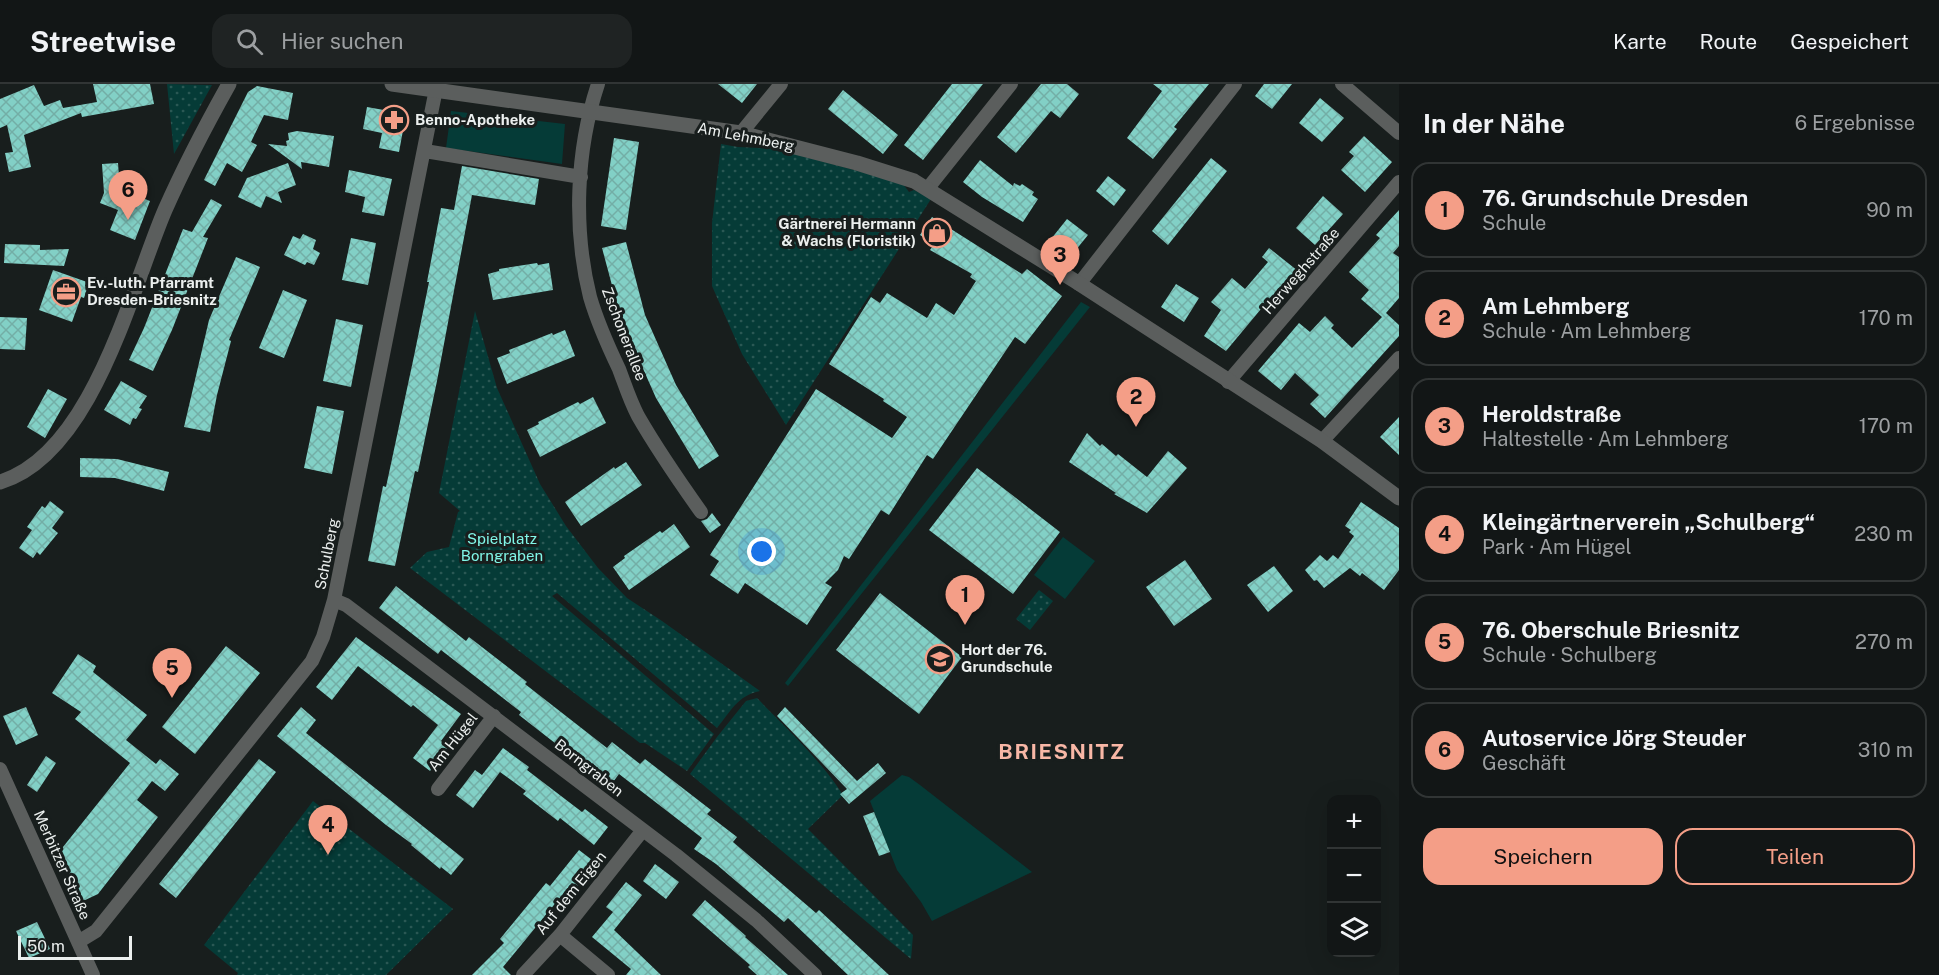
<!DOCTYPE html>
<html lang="de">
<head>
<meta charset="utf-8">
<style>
	:root { --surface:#121616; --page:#1f2323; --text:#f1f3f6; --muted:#9c9fa1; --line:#313535; --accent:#f49e87 }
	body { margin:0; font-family:"Public Sans",sans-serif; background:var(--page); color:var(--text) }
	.controls { position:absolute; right:18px; bottom:18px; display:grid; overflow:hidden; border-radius:12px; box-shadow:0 6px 24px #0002 }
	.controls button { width:54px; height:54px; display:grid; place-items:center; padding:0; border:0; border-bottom:2px solid var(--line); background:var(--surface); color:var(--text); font:30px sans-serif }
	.scale { position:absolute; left:18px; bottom:15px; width:114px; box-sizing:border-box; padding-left:6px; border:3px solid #ebefee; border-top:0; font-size:16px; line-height:21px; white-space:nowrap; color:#ebefee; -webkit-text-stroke:4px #181e1d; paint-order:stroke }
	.you { position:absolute; left:762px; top:468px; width:21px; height:21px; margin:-15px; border:4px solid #fff; border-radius:50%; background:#1a73e8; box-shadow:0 0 0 9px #1a73e833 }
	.badge { display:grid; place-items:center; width:39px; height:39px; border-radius:50%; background:var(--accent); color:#111; font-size:20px; font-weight:700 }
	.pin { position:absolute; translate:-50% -50px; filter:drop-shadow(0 2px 3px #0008) }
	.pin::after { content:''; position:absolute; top:32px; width:21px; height:18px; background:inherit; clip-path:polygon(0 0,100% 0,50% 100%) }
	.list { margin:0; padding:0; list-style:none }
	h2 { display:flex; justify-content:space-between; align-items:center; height:78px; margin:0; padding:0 24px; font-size:26px }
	h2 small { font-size:20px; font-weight:400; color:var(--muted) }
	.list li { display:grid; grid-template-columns:39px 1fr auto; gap:18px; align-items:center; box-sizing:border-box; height:96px; margin:0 12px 12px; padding:0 12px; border:2px solid var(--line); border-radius:18px }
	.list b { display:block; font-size:22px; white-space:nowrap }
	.list p { margin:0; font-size:20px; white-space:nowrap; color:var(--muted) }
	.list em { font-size:20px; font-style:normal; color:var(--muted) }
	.actions { display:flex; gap:12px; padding:18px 24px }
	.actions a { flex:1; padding:14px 0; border:2px solid var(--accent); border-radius:18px; text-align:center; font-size:21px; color:var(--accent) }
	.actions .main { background:var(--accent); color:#111 }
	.icon { flex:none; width:33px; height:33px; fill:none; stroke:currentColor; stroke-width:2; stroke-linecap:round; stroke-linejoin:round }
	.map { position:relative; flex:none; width:1399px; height:891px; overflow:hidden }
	header { display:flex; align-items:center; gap:36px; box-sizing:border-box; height:84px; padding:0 30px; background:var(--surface); border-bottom:2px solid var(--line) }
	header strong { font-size:28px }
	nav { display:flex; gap:33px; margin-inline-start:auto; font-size:21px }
	.search { width:420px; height:54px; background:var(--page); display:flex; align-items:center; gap:15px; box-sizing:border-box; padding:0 21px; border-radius:18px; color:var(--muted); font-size:22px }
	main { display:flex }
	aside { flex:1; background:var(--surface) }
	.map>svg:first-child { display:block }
	.grass { fill:#053b37 }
	.park { fill:url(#park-dots) }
	.building { fill:url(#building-cross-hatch) }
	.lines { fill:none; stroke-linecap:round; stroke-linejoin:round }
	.minor { stroke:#5b5e5d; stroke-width:14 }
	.tertiary { stroke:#5b5e5d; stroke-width:15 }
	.labels { text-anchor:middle; stroke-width:6; stroke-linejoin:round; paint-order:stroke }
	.poi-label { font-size:15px; font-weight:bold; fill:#ebefee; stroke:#181e1d; text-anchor:start }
	.street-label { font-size:15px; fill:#ebefee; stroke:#181e1d }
	.park-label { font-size:15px; fill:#81f6e8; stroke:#181e1d }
	.district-label { font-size:21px; font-weight:bold; letter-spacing:1.5px; fill:#f8b7a6; stroke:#181e1d }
</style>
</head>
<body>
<header>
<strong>Streetwise</strong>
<div class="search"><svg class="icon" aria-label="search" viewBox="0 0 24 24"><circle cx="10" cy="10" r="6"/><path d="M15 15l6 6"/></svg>Hier suchen</div>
<nav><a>Karte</a><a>Route</a><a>Gespeichert</a></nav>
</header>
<main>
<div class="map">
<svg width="1399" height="891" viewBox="0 0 1399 891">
	<defs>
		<pattern id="park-dots" width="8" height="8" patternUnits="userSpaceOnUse" patternTransform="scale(1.5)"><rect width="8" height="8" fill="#053b37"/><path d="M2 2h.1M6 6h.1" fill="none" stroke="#2a5854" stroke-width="1.8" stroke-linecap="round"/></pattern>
		<pattern id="building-cross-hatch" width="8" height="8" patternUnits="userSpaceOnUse" patternTransform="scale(1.5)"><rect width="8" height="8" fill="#82d0c6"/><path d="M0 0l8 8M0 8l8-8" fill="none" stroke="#73aea6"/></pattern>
	</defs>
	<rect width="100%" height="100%" fill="#181e1d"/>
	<path class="grass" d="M451,27L565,40L562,80L446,64Z
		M1081,218L1090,223L788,602L785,599Z
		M1063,453L1095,477L1065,515L1034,491Z
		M902,691L909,693L920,701L1032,788L932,837L921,818L897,786L870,717Z"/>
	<path class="park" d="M167,0L212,1L174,70Z
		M721,60L738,63L776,65L873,91L903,100L909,108L914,106L931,115L786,341L742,270L712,202V139Z
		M475,227L497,304L540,400L566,442L598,484L627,514L662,537L760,607C737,612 731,627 717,644L557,509L552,512L714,650L687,687L645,659H640L410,484L427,468L449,463L458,428L460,427L439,409Z
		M1039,506L1053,517L1030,546L1016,535Z
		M757,614C787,645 820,675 843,711L808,745L913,851L911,875L690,690L717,653L746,617Z
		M313,717L453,825L386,891H237L238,889L204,861Z"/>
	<path class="building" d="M93,0H150L154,20L82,33L81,29L24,51L31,83L9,88L5,69L13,68L7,41L0,44V15L34,1L44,22L60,16L63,24L97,18Z
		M718,0H757L742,19Z
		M952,0H983L923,76L904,61Z
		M1041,0H1067L1079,10L1060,34L1051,27L1016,69L997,53Z
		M1153,0H1209L1174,43L1177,45L1153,75L1127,54L1162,7Z
		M1264,0H1292L1272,25L1255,12Z
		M257,2L293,9L288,36L264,31L251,58L257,61L242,88L227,79L215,102L204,96L248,8Z
		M843,6L898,51L883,70L828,25Z
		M1320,14L1344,34L1322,58L1299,39Z
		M367,23L406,30L399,68L379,64L382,49L363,45Z
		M297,47L334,52L329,83L301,78L302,85L268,60L287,62L286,57L289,56L288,49Z
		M1364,52L1392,78L1365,108L1341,86L1354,72L1349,68Z
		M614,54L639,58L626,146L601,142Z
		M1211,74L1227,87L1168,161L1152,147Z
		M980,76L1013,102L1014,99L1020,102L1022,100L1034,108L1032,111L1038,115L1023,138L982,113L963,98Z
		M118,79L120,105L150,117L135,156L110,146L118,126L100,119L104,109L102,80Z
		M288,79L296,101L278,108L282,119L266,112L261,124L238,113L247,94Z
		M462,82L539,95L535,121L472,111L437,297L418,388L415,387L395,482L368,477L383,402L386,403L414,272L429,198H427L441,124L454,126Z
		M349,86L392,95L384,132L362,128L365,113L345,108Z
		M1108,92L1126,106L1114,122L1096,107Z
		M1323,112L1343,130L1315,161L1296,144Z
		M211,115L222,121L203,153L208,154L172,246L153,287L129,276L144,244L183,145L192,148Z
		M1399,126V162L1393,169L1399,173V214L1386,229L1399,241V252L1325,334L1310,320L1319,311L1295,289L1281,306L1258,287L1299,239L1310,248L1325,232L1334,241L1331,244L1352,264L1382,233L1361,215L1369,206L1349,188L1380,154L1376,151Z
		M932,133L1022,190L1027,185L1062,212L1025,260L1015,253L933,375L927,371L889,431L881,426L849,475L844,472L838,486L825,499L832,503L807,541L745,499L738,510L710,491L719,477L710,471L816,305L892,354L907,333L883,317L884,315L829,280L871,213L880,219L887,209L927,234L936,219L954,231L976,197L970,193L972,190L930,166L934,160L920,151Z
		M1067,135L1088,151L1071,172L1051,155Z
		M303,150L316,156L313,165L320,169L314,181L307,178L305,181L284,171L293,152L300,155Z
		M351,154L376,159L368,201L342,196Z
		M626,158L645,231L676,301L719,372L699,385L656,314L621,235L602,164Z
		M5,160L40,161V166L69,165L64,182L4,179Z
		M1269,164L1298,187L1273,215L1271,213L1226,267L1204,252L1221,226L1211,218L1232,194L1245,205L1268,178L1262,173Z
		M236,173L260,183L229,256L231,257L217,311L210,348L184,343L209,236Z
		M537,179L538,181L549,179L553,206L493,216L488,190L499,187V185Z
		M53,186L87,198L85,202H88L84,214L81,213L72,238L39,226Z
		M1176,200L1199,214L1184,238L1161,223Z
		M283,206L307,216L284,274L259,264Z
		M0,233L27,234L25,266L0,265Z
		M336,235L363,241L351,303L323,297Z
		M565,246L575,272L507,300L497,274L510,269L509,266L552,249L553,251Z
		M121,297L147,312L139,324L142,325L136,335L133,334L130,341L104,326Z
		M48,305L67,315L45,354L27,343Z
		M593,313L606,339L540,373L527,346L539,340L538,338L578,318L580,320Z
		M317,322L344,327L332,390L304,384Z
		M1399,333V371L1380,353Z
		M1087,349L1100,362L1102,360L1116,372L1118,370L1147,393L1168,367L1187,384L1147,429L1114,410L1116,409L1069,378Z
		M80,374L117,375L169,388L164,407L115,394L80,393Z
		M626,378L642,401L581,442L565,418L614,383L615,385Z
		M977,384L1060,448L1013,510L929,446Z
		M50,417L64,428L52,444L58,449L40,471L37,468L33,474L19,464L32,446L27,443L42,422L45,424Z
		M1361,418L1399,444V486L1384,506L1362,489L1360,492L1350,484L1324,504L1317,496L1314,497L1305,486L1320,471L1327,477L1333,471L1338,475L1354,452L1349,448L1351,446L1345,442Z
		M712,429L721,441L710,449L701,437L707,435Z
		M674,440L690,463L629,506L613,483L625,474L624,472L660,447L662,449Z
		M1185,476L1212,515L1174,542L1146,503Z
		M1274,482L1293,507L1268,528L1247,501Z
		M396,502L466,557L469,553L527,598L525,600L607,664L612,658L640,680L645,675L711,726L707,730L737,753L733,758L816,829L819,826L889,891H848L788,834L784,838L716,780L694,765L702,754L619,690L610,702L519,631L521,628L441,566L438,570L379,524Z
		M880,509L962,573L919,630L836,566Z
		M356,553L461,630L441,657L449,663L430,687L413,674L438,641L413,621L411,623L358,582L332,616L316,603Z
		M226,562L260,589L195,670L162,643Z
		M78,570L96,582L93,588L147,631L126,656L156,680L160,675L179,690L165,707L152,697L137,716L158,733L98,810L81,818L59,768L130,679L75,635L81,628L52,609Z
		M26,623L38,651L16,661L3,632Z
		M301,623L316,636L306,649L464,775L451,791L441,783L440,785L411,761L412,760L386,741L277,652Z
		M785,623L857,697L878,679L886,689L849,720L840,710L847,705L777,632Z
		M503,664L529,683L527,686L582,728L585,725L608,743L594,761L560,734L558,737L523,710L526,707L500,688L473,724L456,711L475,686L482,691Z
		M46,672L56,679L37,708L27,701Z
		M259,675L276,688L176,814L159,800Z
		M874,728L890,768L879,772L863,732Z
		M579,766L596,779L577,803L572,799L503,883L511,891H472L504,859L500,855L546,799L550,802Z
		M655,780L679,798L666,815L643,797Z
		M626,798L642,811L614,846L661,891H626L631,885L592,853L613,828L606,823Z
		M705,816L746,852L745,853L788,891H757L748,883L750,881L692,831Z
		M37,838L50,865L29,874L16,847Z"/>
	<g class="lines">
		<path class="minor" d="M598,0C576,66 573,145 590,213C597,237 608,262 619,285C625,301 630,317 638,332C657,365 679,397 701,428
			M1342,0L1399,49
			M741,49L781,0
			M425,67L581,93
			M928,104L1011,0
			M1079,200L1235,0
			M1228,298L1399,98
			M1322,357L1399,274
			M334,516L346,521L676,771L756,836L815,891
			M0,685L93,891
			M438,705L494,632
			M560,851L608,891
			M78,858L96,847L312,577L323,553L334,516L437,0
			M523,891L560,851L643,746"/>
		<path class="tertiary" d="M392,0L741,49L857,79L914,97L1075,197L1322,357L1399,414
			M0,398C93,370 131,205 165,126C184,83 206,41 229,0"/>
	</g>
	<defs>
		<g id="pharmacy-ring" transform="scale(1.5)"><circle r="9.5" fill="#181e1d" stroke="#f49e87" stroke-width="1.5"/><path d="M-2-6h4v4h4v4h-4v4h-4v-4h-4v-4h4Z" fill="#f49e87"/></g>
		<g id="shop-ring" transform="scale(1.5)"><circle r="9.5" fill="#181e1d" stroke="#f49e87" stroke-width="1.5"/><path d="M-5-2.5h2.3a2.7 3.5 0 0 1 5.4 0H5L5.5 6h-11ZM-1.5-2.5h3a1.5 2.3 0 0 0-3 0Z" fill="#f49e87"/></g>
		<g id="office-ring" transform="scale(1.5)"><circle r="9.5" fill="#181e1d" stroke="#f49e87" stroke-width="1.5"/><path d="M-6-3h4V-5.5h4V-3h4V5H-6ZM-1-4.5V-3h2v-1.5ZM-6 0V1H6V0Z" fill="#f49e87"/></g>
		<g id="school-ring" transform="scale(1.5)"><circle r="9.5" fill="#181e1d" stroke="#f49e87" stroke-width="1.5"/><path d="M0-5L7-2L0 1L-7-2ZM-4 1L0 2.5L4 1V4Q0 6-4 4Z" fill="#f49e87"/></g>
	</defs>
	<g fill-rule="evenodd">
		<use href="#pharmacy-ring" x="394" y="36"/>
		<use href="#shop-ring" x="937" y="149"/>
		<use href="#office-ring" x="66" y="208"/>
		<use href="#school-ring" x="940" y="575"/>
	</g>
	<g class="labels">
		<g class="poi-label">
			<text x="415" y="41">Benno-Apotheke</text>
			<text x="916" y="145" text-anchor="end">Gärtnerei Hermann<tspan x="916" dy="17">&amp; Wachs (Floristik)</tspan></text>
			<text x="87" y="204">Ev.-luth. Pfarramt<tspan x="87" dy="17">Dresden-Briesnitz</tspan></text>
			<text x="961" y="571">Hort der 76.<tspan x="961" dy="17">Grundschule</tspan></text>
		</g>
		<g class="street-label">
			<text transform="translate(746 53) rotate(11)" y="5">Am Lehmberg</text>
			<text transform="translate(1301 187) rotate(-49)" y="5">Herweghstraße</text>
			<text transform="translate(624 250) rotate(69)" y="5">Zschonerallee</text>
			<text transform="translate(327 470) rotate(-79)" y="5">Schulberg</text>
			<text transform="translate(453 658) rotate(-52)" y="5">Am Hügel</text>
			<text transform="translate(589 684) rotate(38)" y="5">Borngraben</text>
			<text transform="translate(62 781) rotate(66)" y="5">Merbitzer Straße</text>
			<text transform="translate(571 809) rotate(-51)" y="5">Auf dem Eigen</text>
		</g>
		<g class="park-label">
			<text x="502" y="460">Spielplatz<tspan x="502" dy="17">Borngraben</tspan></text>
		</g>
		<g class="district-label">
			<text x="1062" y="675">BRIESNITZ</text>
		</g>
	</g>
</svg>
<div class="controls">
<button>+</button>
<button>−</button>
<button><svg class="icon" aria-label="layers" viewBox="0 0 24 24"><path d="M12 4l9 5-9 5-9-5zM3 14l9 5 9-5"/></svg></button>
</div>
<div class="scale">50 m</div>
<div class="you"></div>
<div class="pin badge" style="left:965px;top:541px">1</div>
<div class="pin badge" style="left:1136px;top:343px">2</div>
<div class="pin badge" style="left:1060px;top:201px">3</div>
<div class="pin badge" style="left:328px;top:771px">4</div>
<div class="pin badge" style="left:172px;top:614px">5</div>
<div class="pin badge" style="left:128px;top:136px">6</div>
</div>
<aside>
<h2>In der Nähe<small>6 Ergebnisse</small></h2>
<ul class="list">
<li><span class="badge">1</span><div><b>76. Grundschule Dresden</b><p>Schule</p></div><em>90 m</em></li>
<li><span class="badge">2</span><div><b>Am Lehmberg</b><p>Schule · Am Lehmberg</p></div><em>170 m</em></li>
<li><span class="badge">3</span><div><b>Heroldstraße</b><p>Haltestelle · Am Lehmberg</p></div><em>170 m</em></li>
<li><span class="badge">4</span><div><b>Kleingärtnerverein „Schulberg“</b><p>Park · Am Hügel</p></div><em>230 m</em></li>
<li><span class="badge">5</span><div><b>76. Oberschule Briesnitz</b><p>Schule · Schulberg</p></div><em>270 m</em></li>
<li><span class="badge">6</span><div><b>Autoservice Jörg Steuder</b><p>Geschäft</p></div><em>310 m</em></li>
</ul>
<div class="actions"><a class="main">Speichern</a><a>Teilen</a></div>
</aside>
</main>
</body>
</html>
